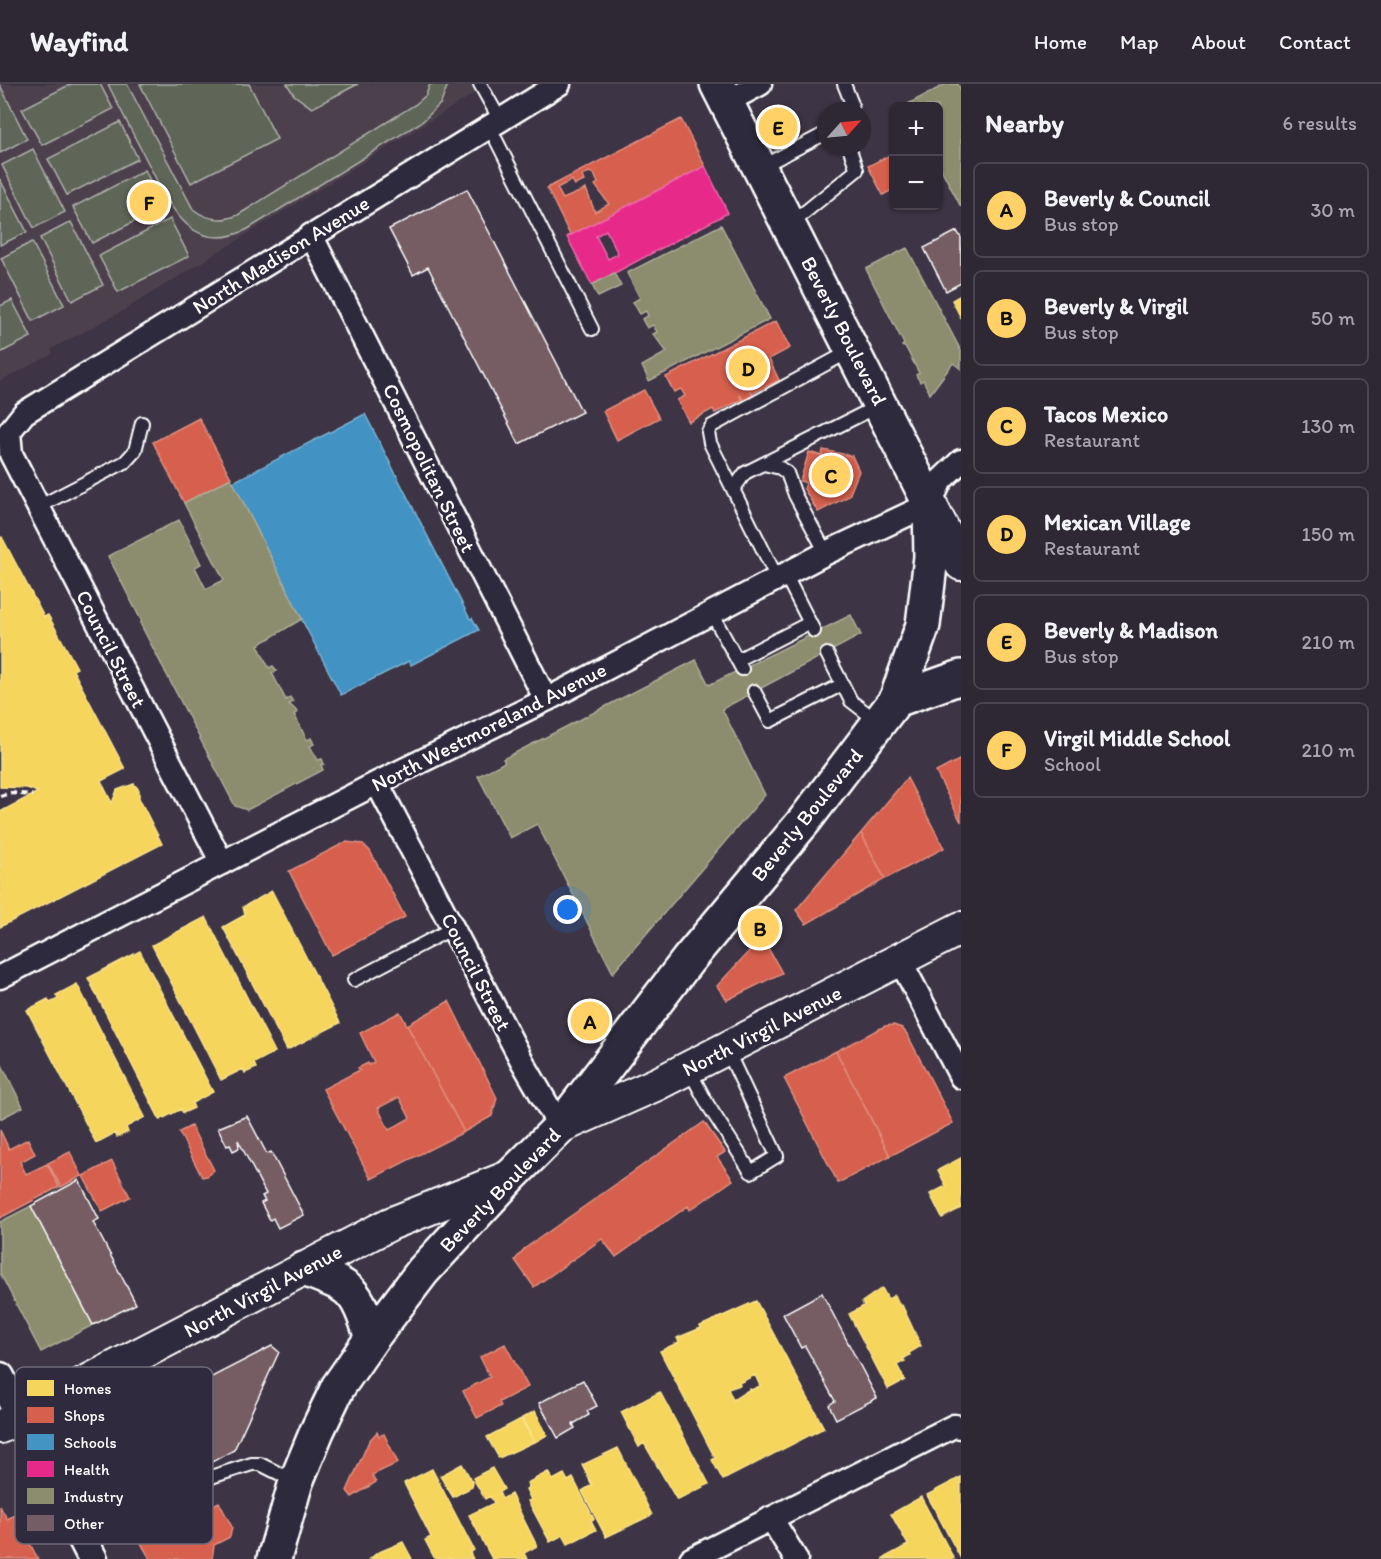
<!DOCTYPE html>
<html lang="en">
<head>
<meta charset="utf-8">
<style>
	:root { --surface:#2e2734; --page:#3a3340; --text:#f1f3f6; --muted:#a7a5ac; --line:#49444f; --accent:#ffd166 }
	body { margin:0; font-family:Itim,sans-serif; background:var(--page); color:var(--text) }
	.controls { position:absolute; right:18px; top:18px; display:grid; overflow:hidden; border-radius:9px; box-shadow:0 2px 4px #0004 }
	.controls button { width:54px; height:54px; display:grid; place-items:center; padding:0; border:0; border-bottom:2px solid var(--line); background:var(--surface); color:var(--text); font:30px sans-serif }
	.compass { position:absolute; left:817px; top:18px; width:54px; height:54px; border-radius:50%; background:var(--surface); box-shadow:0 2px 4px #0004; rotate:63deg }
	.you { position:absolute; left:568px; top:826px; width:21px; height:21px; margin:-15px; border:4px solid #fff; border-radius:50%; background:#1a73e8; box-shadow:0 0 0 9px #1a73e833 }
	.badge { display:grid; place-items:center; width:39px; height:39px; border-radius:50%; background:var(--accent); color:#111; font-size:20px; font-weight:700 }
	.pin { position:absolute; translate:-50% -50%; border:3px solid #fff; box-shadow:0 2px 6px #0006 }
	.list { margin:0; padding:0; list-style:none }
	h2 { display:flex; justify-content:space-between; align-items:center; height:78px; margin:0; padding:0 24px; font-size:26px }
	h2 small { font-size:20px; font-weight:400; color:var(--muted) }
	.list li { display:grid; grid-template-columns:39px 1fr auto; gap:18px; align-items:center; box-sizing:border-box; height:96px; margin:0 12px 12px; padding:0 12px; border:2px solid var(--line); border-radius:9px }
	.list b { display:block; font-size:22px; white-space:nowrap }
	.list p { margin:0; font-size:20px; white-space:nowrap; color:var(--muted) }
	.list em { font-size:20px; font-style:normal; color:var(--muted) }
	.map { position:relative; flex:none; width:961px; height:1475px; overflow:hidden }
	header { display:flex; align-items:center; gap:36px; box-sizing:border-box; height:84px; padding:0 30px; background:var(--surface); border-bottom:2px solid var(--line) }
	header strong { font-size:28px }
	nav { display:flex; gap:33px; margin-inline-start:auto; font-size:21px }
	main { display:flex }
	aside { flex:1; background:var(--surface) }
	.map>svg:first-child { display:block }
	.built { fill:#4e404e }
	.green { fill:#5f6659; stroke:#afb2ac; stroke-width:1.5 }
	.homes { fill:#f6d55c; stroke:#f9e28d; stroke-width:1.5; fill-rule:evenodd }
	.shops { fill:#d6604d; stroke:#e29082; stroke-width:1.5; fill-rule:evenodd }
	.schools { fill:#4393c3; stroke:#7bb3d5; stroke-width:1.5 }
	.health { fill:#e7298a; stroke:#ee69ad; stroke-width:1.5; fill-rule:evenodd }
	.industry { fill:#8c8c6e; stroke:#aeae9a; stroke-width:1.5 }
	.building { fill:#745d64; stroke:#fff; stroke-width:1.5 }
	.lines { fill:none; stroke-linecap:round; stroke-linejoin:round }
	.service-casing { stroke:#fff; stroke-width:16 }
	.minor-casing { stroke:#fff; stroke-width:27 }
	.tertiary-casing { stroke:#fff; stroke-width:33 }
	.secondary-casing { stroke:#fff; stroke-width:36 }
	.primary-casing { stroke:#fff; stroke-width:38 }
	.path { stroke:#fff; stroke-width:4; stroke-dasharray:6 4.5; stroke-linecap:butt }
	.service { stroke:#2f2a3d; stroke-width:12 }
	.minor { stroke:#2f2a3d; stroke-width:22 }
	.tertiary { stroke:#2f2a3d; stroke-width:28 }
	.secondary { stroke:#2f2a3d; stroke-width:32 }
	.primary { stroke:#2f2a3d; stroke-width:33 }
	.labels { text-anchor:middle; stroke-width:6; stroke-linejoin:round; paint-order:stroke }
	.street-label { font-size:21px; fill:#fff; stroke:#2f2a3d }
	.key { fill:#2f2a3d; stroke:#6d6a77; stroke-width:1.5 }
	.key-label { font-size:16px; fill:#fff }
</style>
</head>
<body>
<header>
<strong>Wayfind</strong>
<nav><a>Home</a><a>Map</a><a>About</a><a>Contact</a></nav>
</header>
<main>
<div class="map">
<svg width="961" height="1475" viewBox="0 0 961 1475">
	<rect width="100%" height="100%" fill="#3d3445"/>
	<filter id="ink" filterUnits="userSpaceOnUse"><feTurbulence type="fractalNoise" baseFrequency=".0167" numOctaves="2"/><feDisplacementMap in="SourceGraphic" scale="12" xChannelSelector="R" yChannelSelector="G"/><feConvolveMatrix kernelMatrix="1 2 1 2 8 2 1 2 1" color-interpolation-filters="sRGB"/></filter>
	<g filter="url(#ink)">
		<path class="built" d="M0,0H470L475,9L121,228L51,265L53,270L0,297Z"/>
		<path class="green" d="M71,0H100L113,25L42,61L22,25Z
			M108,0H127L193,125C207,136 222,138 238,131L416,20L426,11L430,0H448L441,19L423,37L248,145C189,175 167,116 146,75C133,50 120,25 108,0Z
			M140,0H249L277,55L191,99Z
			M287,0H358L312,24L294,11Z
			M0,1L27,55L0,69Z
			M120,38L138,75L67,111L48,75Z
			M33,65L65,128L34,144L2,81Z
			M145,86L163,123L92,159L73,123Z
			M0,95L27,148L0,161Z
			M170,135L189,172L118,208L99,172Z
			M71,138L103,201L72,217L40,154Z
			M32,158L64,221L33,237L1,174Z
			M12,216L31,253L0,269V222Z"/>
		<path class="homes" d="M961,211V234L952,216Z
			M2,453L44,533L48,531L69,569L77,584L73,586L125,685L101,697L112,719L117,706L134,700L139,706V714L162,760L0,843V728L38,708L27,704L0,703V454Z
			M272,807L340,939L287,966L223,843L245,831L243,823Z
			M206,833L275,968L254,979L256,984L245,989L243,985L221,996L152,861Z
			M140,867L213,1008L192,1019L194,1024L183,1029L181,1025L160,1036L88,894Z
			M77,900L145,1033L126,1043L128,1048L117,1053L115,1049L96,1059L27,926L48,915L50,919L58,915L56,911Z
			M961,1074V1124L942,1134L930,1110L946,1102L938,1086Z
			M882,1204L888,1215L895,1211L900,1222L902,1221L921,1262L909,1269L910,1271L903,1275L905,1277L897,1281L905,1296L888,1305L849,1230L864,1222L862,1218Z
			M756,1217L824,1344L723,1396L712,1376L715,1374L660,1267L679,1258L677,1254L701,1244L700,1242ZM755,1291L760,1302L751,1306L750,1305L733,1316L728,1305L740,1301L739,1299Z
			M660,1308L709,1400L677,1416L644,1359L639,1363L621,1328Z
			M535,1327L547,1351L535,1358L522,1334Z
			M521,1335L534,1358L499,1374L487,1353Z
			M618,1364L652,1431L606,1453L582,1407L592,1401L582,1381Z
			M462,1380L473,1399L472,1403L453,1413L440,1392Z
			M492,1384L504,1405L499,1408L502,1415L511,1410L537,1462L524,1469L527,1475H492L469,1431L494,1419L490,1412L485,1415L473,1394Z
			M432,1385L474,1466L470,1469L473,1475H435L425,1456L431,1453L404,1399Z
			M548,1388L553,1396L564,1390L568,1397L573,1394L594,1435L591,1436L596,1446L568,1460L563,1451L550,1458L528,1417L531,1416L526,1405L529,1403L527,1399Z
			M961,1393V1475L927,1411Z
			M921,1413L954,1475H882L908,1461L891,1430Z
			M403,1458L412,1475H370L377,1469Z"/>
		<path class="shops" d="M681,35L705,82L567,153L570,151L547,104ZM589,88L594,90L598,99L595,101L609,120L595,128L586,105L563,115L557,104L572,96L575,101L584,97L582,92Z
			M894,69V105L883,111L868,82Z
			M776,237L790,264L769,275L779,296L753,309L750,306L753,312L744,317L740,311L741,316L715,329L713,325L689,338L677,316L685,312L681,305L674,308L666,293Z
			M644,306L659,334L617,356L603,327Z
			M199,334L231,394L184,419L153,358Z
			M823,366L852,372L859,387L849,412L818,428L804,405L806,399L800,397L809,368L822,372Z
			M961,675V738L936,688Z
			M907,694L944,764L885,795L861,749Z
			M861,749L885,795L806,840L796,826Z
			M346,758L363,760L370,767L405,833L332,871L289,787Z
			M762,853L782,889L727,916L717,902Z
			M449,917L497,1014L492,1032L464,1048L407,941Z
			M400,928L464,1048L371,1095L323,1005L360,986L358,984L368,979L369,981L374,978L360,949ZM399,1013L410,1034L389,1046L378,1024Z
			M893,941L902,944L907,950L953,1039L890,1072L836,967L885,942Z
			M836,967L890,1072L838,1099L784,994Z
			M704,1038L725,1068L717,1073L733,1096L690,1126L688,1122L616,1173L602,1155L534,1203L515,1176L524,1165Z
			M191,1042L214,1086L207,1092L202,1093L179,1048Z
			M0,1046L9,1065L28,1055L35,1070L20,1078L26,1090L47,1080L59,1103L0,1134Z
			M70,1068L82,1092L61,1103L48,1079Z
			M112,1077L130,1113L102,1127L83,1092Z
			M505,1260L528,1303L499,1318L501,1322L477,1334L463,1307L490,1293L480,1273Z
			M377,1348L379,1352L384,1350L398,1379L372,1391L376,1398L352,1413L347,1407L369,1357Z
			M219,1418L232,1443L230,1453L214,1461L212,1475H150L141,1459Z
			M0,1422L7,1435L15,1431L38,1475H0Z"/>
		<path class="schools" d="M365,330L470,535L472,534L479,546L411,581L409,577L341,611L231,399Z"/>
		<path class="health" d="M705,82L728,129L592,201L567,153ZM606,146L618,170L608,175L596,152Z"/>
		<path class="industry" d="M946,0H958L961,7V123L938,79V22H910L908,20Z
			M721,141L770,235L649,297L642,282L667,268L653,250L657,248L653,241L647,244L642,235L648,232L646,227L640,230L633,218L640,214L627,189Z
			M907,164L961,267V285L953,279L930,310L923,296L920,298L916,291L919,289L906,264L902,262L904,260L866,185Z
			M614,189L621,202L598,213L592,201Z
			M231,394L302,535L258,561L269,584L273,582L277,587L272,589L286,616L290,613L293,618L289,620L298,628L294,630L307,656L311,654L314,660L310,662L318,676L322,675L324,680L321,681L323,686L247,726L235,722L140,539L142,538L108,472L179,436L201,480L195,483L206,505L224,496L184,419Z
			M851,531L861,551L722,625L765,711L613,889L537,740L510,754L478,692L505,678L503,675L696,576L709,601Z
			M0,977L23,1023L0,1035Z
			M31,1122L93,1241L41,1268L0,1189V1138Z"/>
		<path class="building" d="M467,105L582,328L519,360L428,183L413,191L389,145Z
			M957,147L961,154V199L946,207L924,164Z
			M247,1032L267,1070L271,1068L304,1131L278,1144L273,1134L270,1136L261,1119L265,1117L262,1112L266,1110L238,1056L239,1064L233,1067L230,1061L227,1062L218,1044Z
			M79,1096L99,1135L93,1138L136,1220L93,1241L31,1122Z
			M822,1209L877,1314L836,1335L829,1321L835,1317L805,1262L801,1264L783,1230Z
			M272,1262L279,1268L234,1366L197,1386L165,1317Z
			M583,1296L597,1322L587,1327L589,1331L573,1340L575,1344L558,1354L539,1319Z"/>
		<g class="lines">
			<g class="service-casing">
				<path id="service" d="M480,0L500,36
					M844,0L852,20L848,27
					M489,42L592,245
					M761,83L826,49
					M789,141L857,86L849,63
					M764,380L780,384L787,389L795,411L826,469
					M733,406L745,389L878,322
					M38,423L125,378L135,367L142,339
					M785,490L814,547
					M777,494L710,359L708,348L712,342L852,266
					M711,528L742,585
					M827,570L851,617L877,637
					M737,576L809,539
					M754,607L770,637L841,601
					M354,896L453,844
					M688,984L708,1021L751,1088L777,1072L727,966
					M141,1359L170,1416
					M86,1459L214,1392L252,1380H260L296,1398"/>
			</g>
			<g class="minor-casing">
				<path id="minor" d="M726,18L760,0
					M311,151L546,616
					M377,699L522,977L560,1043
					M222,779L11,370L9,348L24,329L559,0
					M900,876L961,993
					M0,893L377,699L546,616L826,469L930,420L941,396L961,377
					M771,1434L796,1475
					M691,1475L954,1342L961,1343"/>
			</g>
			<g class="tertiary-casing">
				<path id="tertiary" d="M0,1293L93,1475"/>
			</g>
			<g class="secondary-casing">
				<path id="secondary" d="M930,420L961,480
					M560,1043L657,1000L961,844
					M0,1343L390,1140L511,1092"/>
			</g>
			<g class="primary-casing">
				<path id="primary" d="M896,616L961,593
					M304,1185C353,1204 355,1203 372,1254
					M274,1475L296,1398L317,1347L338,1303L372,1254L423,1187L511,1092L560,1043L688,876L805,736L896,616L923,541L931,473L930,420L717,0"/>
			</g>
			<path class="path" d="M0,712L11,709L32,711"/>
			<use href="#service" class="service"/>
			<use href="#minor" class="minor"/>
			<use href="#tertiary" class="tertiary"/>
			<use href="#secondary" class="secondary"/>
			<use href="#primary" class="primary"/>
		</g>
	</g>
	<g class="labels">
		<g class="street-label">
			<text transform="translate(281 171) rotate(-32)" y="7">North Madison Avenue</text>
			<text transform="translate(844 247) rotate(63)" y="7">Beverly Boulevard</text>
			<text transform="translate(429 384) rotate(64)" y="7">Cosmopolitan Street</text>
			<text transform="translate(111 565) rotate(63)" y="7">Council Street</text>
			<text transform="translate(489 643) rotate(-27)" y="7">North Westmoreland Avenue</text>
			<text transform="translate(807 731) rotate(-51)" y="7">Beverly Boulevard</text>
			<text transform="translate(476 888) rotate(63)" y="7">Council Street</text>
			<text transform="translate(762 947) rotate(-27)" y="7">North Virgil Avenue</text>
			<text transform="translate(500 1106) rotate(-46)" y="7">Beverly Boulevard</text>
			<text transform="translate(263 1207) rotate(-28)" y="7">North Virgil Avenue</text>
		</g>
	</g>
	<rect x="15" y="1283" width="198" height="177" rx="9" class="key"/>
	<rect x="27" y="1296" width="27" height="16" fill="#f6d55c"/>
	<rect x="27" y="1323" width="27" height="16" fill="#d6604d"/>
	<rect x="27" y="1350" width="27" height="16" fill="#4393c3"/>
	<rect x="27" y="1377" width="27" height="16" fill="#e7298a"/>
	<rect x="27" y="1404" width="27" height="16" fill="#8c8c6e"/>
	<rect x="27" y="1431" width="27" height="16" fill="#745d64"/>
	<g class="key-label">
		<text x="64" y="1310">Homes</text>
		<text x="64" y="1337">Shops</text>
		<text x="64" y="1364">Schools</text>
		<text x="64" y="1391">Health</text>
		<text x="64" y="1418">Industry</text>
		<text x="64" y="1445">Other</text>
	</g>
</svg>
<div class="controls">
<button>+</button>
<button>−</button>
</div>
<svg class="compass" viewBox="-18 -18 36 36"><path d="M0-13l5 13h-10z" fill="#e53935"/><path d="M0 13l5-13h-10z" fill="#a7a5ac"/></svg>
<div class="you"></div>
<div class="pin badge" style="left:590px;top:937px">A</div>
<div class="pin badge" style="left:760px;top:844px">B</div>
<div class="pin badge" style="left:831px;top:391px">C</div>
<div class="pin badge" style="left:748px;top:284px">D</div>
<div class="pin badge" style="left:778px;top:43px">E</div>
<div class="pin badge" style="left:149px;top:118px">F</div>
</div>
<aside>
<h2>Nearby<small>6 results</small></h2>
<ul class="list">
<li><span class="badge">A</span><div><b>Beverly &amp; Council</b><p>Bus stop</p></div><em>30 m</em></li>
<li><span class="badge">B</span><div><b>Beverly &amp; Virgil</b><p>Bus stop</p></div><em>50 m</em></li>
<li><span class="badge">C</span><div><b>Tacos Mexico</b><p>Restaurant</p></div><em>130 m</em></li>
<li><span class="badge">D</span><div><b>Mexican Village</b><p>Restaurant</p></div><em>150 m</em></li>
<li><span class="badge">E</span><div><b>Beverly &amp; Madison</b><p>Bus stop</p></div><em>210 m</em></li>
<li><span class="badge">F</span><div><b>Virgil Middle School</b><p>School</p></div><em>210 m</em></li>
</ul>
</aside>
</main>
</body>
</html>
